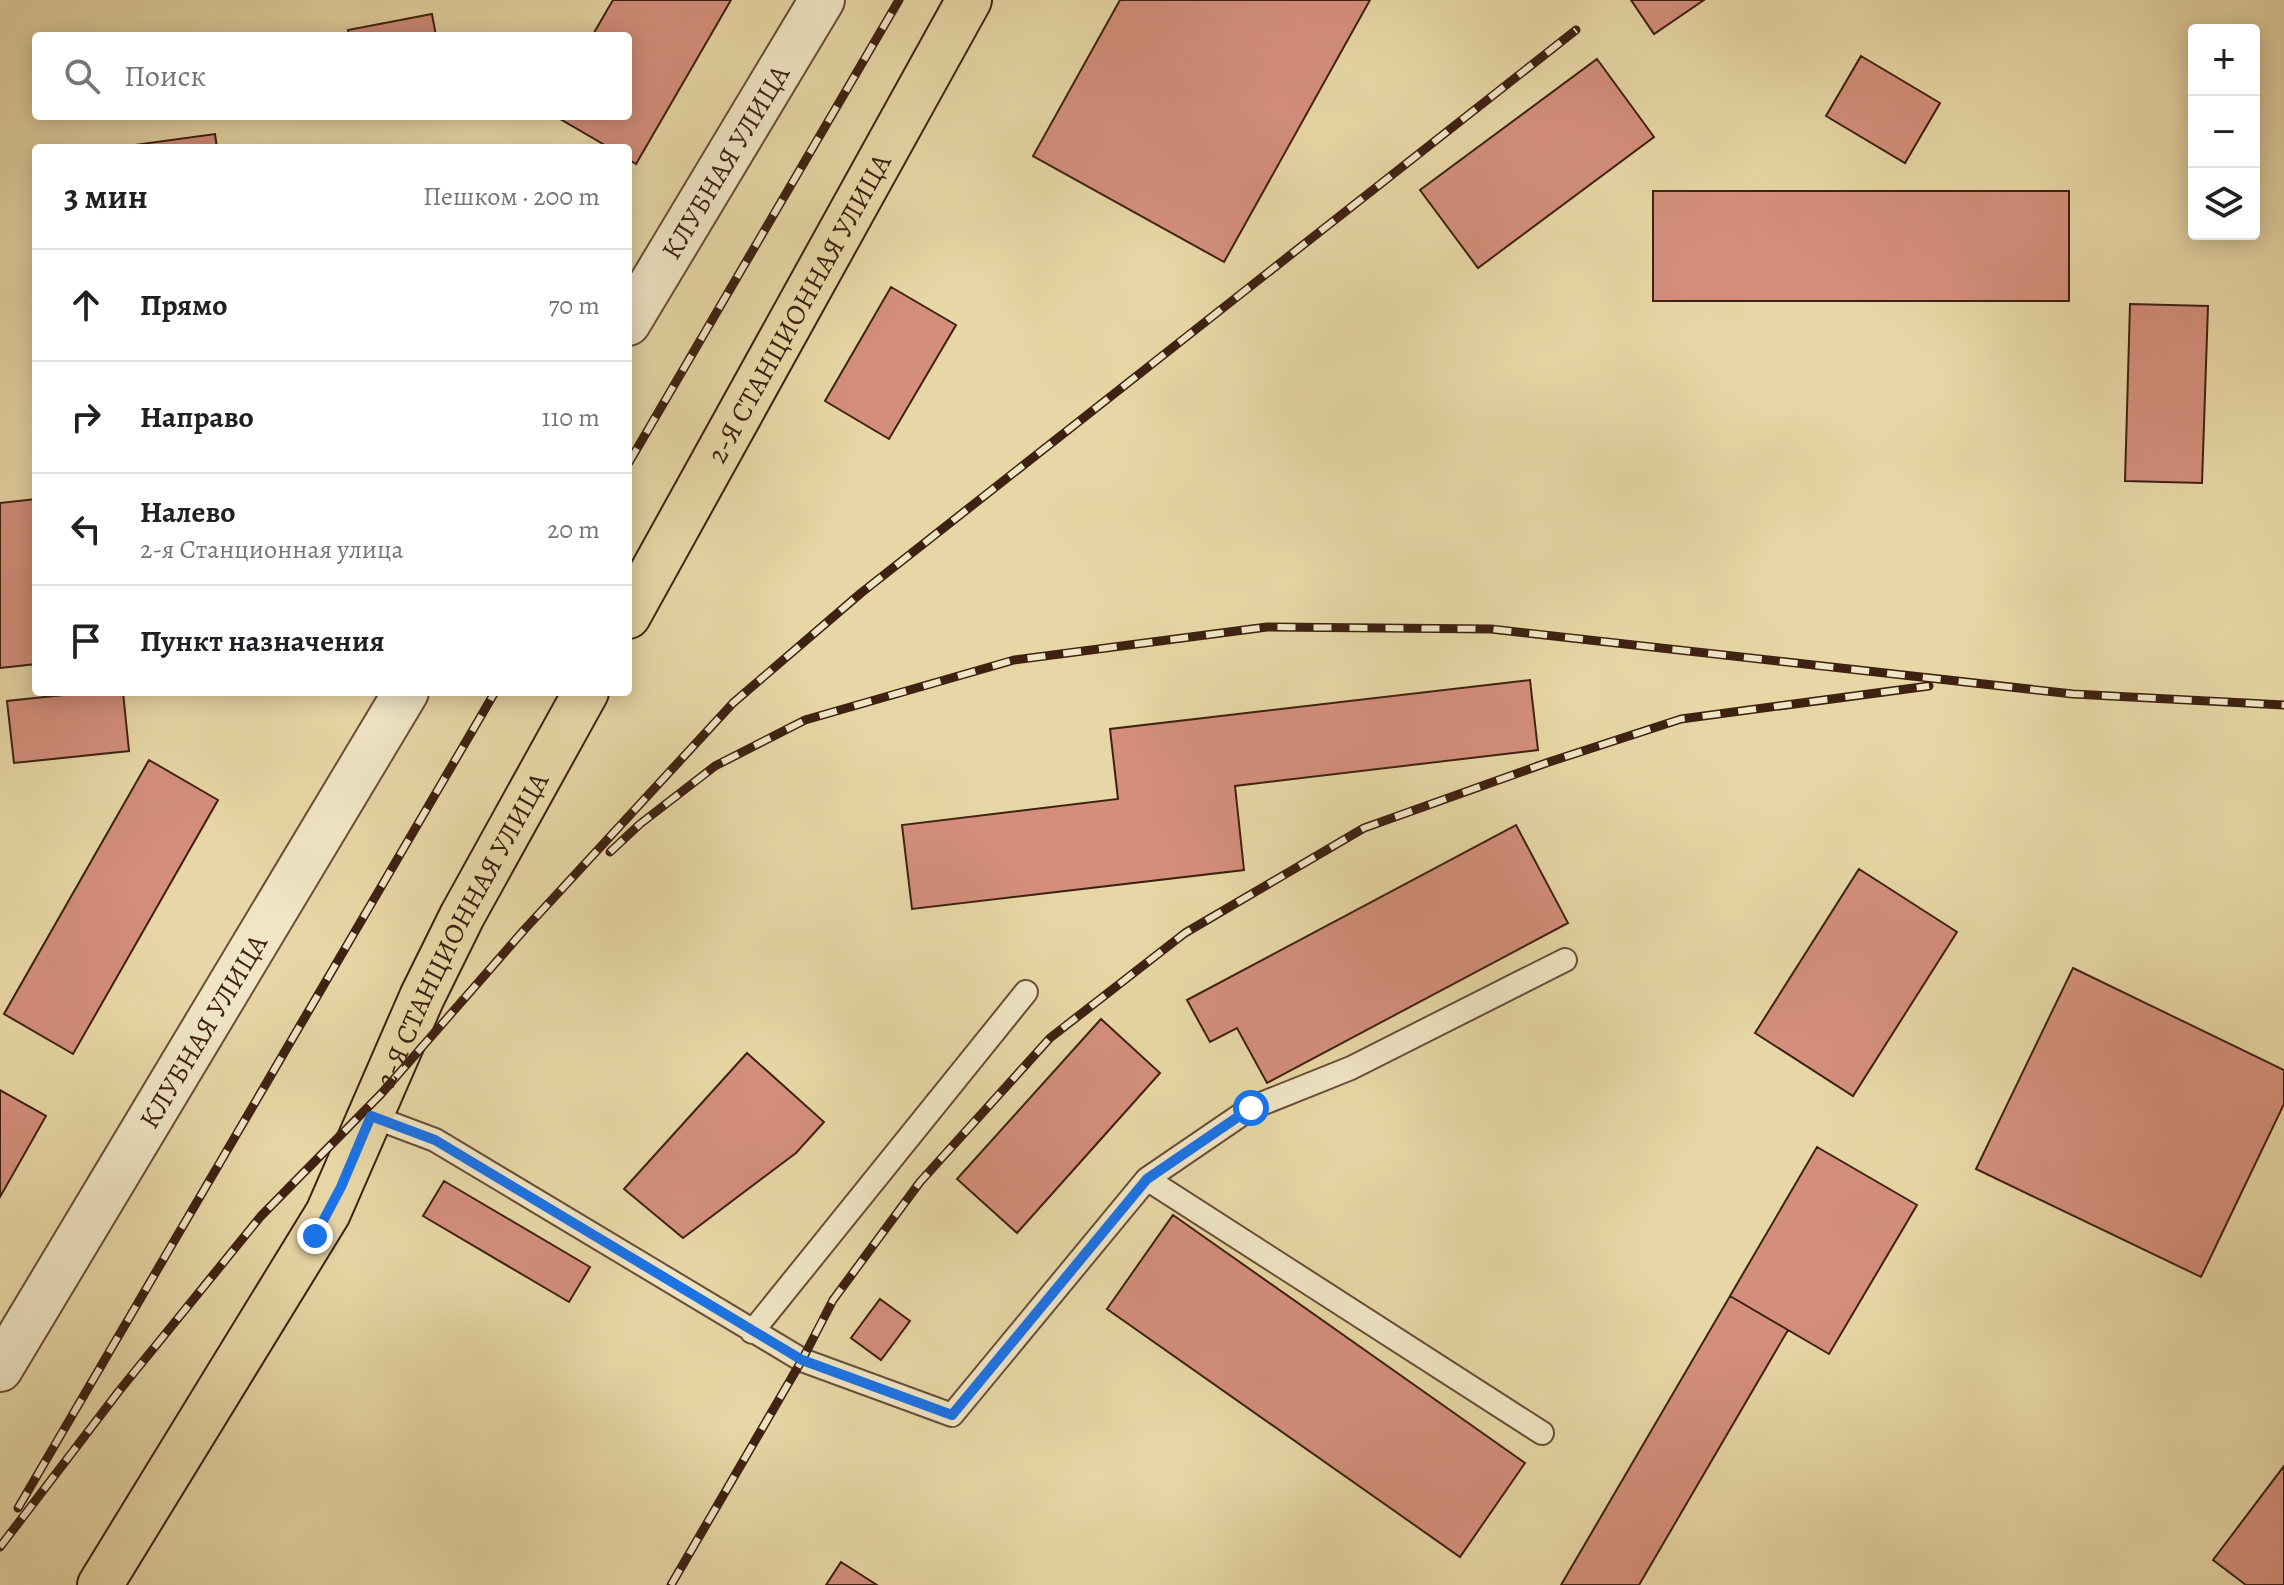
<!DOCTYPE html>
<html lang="ru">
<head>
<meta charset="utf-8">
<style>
	:root { --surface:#fff; --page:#f2f2f2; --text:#202124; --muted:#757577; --line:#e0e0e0 }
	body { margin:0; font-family:Alegreya,serif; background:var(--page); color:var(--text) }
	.controls { position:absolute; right:24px; top:24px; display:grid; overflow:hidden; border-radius:8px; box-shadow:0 4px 20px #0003 }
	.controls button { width:72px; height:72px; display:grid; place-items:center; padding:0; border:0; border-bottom:2px solid var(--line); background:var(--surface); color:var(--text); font:40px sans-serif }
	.stop { position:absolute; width:24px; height:24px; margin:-18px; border:6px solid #1a73e8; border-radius:50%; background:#fff }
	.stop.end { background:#1a73e8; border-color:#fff; box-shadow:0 2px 8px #0008 }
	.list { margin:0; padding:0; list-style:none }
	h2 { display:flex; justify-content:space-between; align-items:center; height:104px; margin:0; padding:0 32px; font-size:34px }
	h2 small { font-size:26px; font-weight:400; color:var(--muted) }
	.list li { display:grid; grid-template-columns:52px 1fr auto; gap:24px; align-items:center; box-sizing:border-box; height:112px; padding:0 32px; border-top:2px solid var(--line) }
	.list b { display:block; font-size:30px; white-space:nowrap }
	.list p { margin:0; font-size:26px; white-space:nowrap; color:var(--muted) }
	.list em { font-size:26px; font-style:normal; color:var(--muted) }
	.icon { flex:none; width:44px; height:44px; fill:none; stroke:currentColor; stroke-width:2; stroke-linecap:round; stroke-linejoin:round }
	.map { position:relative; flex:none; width:2284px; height:1585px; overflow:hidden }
	.search { position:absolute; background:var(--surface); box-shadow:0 4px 20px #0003; left:32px; top:32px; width:600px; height:88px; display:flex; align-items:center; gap:20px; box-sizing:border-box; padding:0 28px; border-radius:8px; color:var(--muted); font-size:30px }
	.panel { position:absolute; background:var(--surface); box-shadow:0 4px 20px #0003; left:32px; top:144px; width:600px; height:552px; border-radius:8px }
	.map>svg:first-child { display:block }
	.building { fill:#d48f7c; stroke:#3e2111; stroke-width:2 }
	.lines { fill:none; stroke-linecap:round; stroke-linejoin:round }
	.service-casing { stroke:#684e36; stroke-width:26 }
	.minor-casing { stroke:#684e36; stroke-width:48 }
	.primary-casing { stroke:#3e2111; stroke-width:48 }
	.service { stroke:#f0e5c5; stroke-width:22 }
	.minor { stroke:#f0e5c5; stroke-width:44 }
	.primary { stroke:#e8d7a6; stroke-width:44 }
	.rail-casing { stroke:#3e2111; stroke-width:9 }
	.rail { stroke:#f0e5c5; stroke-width:6; stroke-dasharray:18; stroke-linecap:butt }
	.route { stroke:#1a73e8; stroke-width:10 }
	.labels { text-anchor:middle; stroke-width:8; stroke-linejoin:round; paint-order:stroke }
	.street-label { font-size:28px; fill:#3e2111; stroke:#f0e5c5 }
</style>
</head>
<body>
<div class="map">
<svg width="2284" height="1585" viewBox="0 0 2284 1585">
	<rect width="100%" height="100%" fill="#e8d7a6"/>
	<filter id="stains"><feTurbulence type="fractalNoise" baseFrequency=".0025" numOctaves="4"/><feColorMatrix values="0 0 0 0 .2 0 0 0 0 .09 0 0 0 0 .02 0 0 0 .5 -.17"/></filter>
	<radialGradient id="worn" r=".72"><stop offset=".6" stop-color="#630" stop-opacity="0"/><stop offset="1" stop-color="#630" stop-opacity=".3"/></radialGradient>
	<path class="building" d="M613,0H731L636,164L628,159V148H610L555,116H628V36H592Z
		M1120,0H1370L1224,262L1033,156Z
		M1631,0H1704L1654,34Z
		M432,14L436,36H349L348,30Z
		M1861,56L1940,103L1905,163L1826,116Z
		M1597,59L1654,137L1478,268L1420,190Z
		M215,134L217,148H135L134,145Z
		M1653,191H2069V301H1653Z
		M891,287L956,325L889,439L825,401Z
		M2130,304L2208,306L2202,483L2125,481Z
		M36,499V664L0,668V503Z
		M1530,680L1538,750L1235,786L1244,870L912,909L902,825L1118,799L1110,729Z
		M92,692H123L129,751L14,763L7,701Z
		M149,760L218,800L73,1054L4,1014Z
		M1516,825L1568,923L1267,1083L1237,1028L1210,1042L1187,1000Z
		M1859,869L1957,932L1853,1096L1755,1033Z
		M2073,968L2284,1070V1104L2201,1277L1976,1169Z
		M1101,1019L1160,1073L1017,1233L957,1179Z
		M747,1053L824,1122L796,1153L683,1238L624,1189Z
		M0,1090L46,1116L0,1197Z
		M1817,1147L1917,1205L1829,1354L1730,1296Z
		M444,1181L590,1267L569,1302L423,1216Z
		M1173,1215L1525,1463L1460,1557L1107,1309Z
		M1730,1296L1788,1330L1639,1585H1561Z
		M880,1299L910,1321L881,1360L851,1338Z
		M2284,1466V1585H2246L2213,1560Z
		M841,1562L877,1585H826Z"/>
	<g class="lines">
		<g class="service-casing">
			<path id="service" d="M371,1116L435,1140L802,1360L952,1415L1147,1179L1542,1433
				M1147,1179L1251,1108L1351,1068L1565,960
				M752,1332L1026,992"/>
		</g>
		<g class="minor-casing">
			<g id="minor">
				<path id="s1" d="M628,323L822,0"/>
				<path id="s2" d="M0,1369L406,692"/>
			</g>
		</g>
		<g class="primary-casing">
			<g id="primary">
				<path id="s3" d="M628,616L969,0"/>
				<path id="s4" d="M100,1585L328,1213L422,997L462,916L586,692"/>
			</g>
		</g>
		<use href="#service" class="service"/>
		<use href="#minor" class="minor"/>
		<use href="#primary" class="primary"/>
		<g class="rail-casing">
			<path id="rail" d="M628,464L899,0
				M610,852L640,824L715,766L805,720L1014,660L1267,627L1491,629L2073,694L2284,705
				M18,1508L495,692
				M0,1547L119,1391L261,1216L381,1094L524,930L733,703L861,593L1576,30
				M671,1585L802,1360L833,1300L920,1182L1050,1038L1185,933L1364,828L1549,762L1681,719L1929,686"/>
		</g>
		<use href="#rail" class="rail"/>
	</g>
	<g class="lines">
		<path class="route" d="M315,1236L341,1187L371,1116L435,1140L802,1360L952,1415L1147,1179L1251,1108"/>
	</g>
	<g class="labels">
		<g class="street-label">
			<text dy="10" stroke="none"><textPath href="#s1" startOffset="188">КЛУБНАЯ УЛИЦА</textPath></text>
			<text dy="10" stroke="none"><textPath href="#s3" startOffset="352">2-Я СТАНЦИОННАЯ УЛИЦА</textPath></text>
			<text dy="10" stroke="none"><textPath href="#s4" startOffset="750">2-Я СТАНЦИОННАЯ УЛИЦА</textPath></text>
			<text dy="10" stroke="none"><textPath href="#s2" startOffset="394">КЛУБНАЯ УЛИЦА</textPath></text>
		</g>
	</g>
	<rect width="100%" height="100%" filter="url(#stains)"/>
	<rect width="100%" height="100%" fill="url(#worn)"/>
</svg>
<div class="controls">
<button>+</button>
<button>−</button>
<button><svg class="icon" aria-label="layers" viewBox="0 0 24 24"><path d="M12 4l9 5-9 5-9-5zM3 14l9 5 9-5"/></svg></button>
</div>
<div class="stop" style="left:1251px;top:1108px"></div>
<div class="stop end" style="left:315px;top:1236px"></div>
<div class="search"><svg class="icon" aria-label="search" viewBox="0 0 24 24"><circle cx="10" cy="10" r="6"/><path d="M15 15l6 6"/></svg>Поиск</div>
<section class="panel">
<h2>3 мин<small>Пешком · 200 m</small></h2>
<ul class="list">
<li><svg class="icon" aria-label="ahead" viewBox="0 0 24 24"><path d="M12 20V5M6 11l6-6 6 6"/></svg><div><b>Прямо</b></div><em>70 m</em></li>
<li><svg class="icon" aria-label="right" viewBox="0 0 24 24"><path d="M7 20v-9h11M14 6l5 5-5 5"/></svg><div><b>Направо</b></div><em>110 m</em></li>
<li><svg class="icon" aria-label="left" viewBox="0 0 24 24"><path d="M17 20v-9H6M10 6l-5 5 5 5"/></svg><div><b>Налево</b><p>2-я Станционная улица</p></div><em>20 m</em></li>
<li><svg class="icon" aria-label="arrive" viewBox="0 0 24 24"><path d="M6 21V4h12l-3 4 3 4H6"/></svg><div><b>Пункт назначения</b></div></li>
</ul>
</section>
</div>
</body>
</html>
